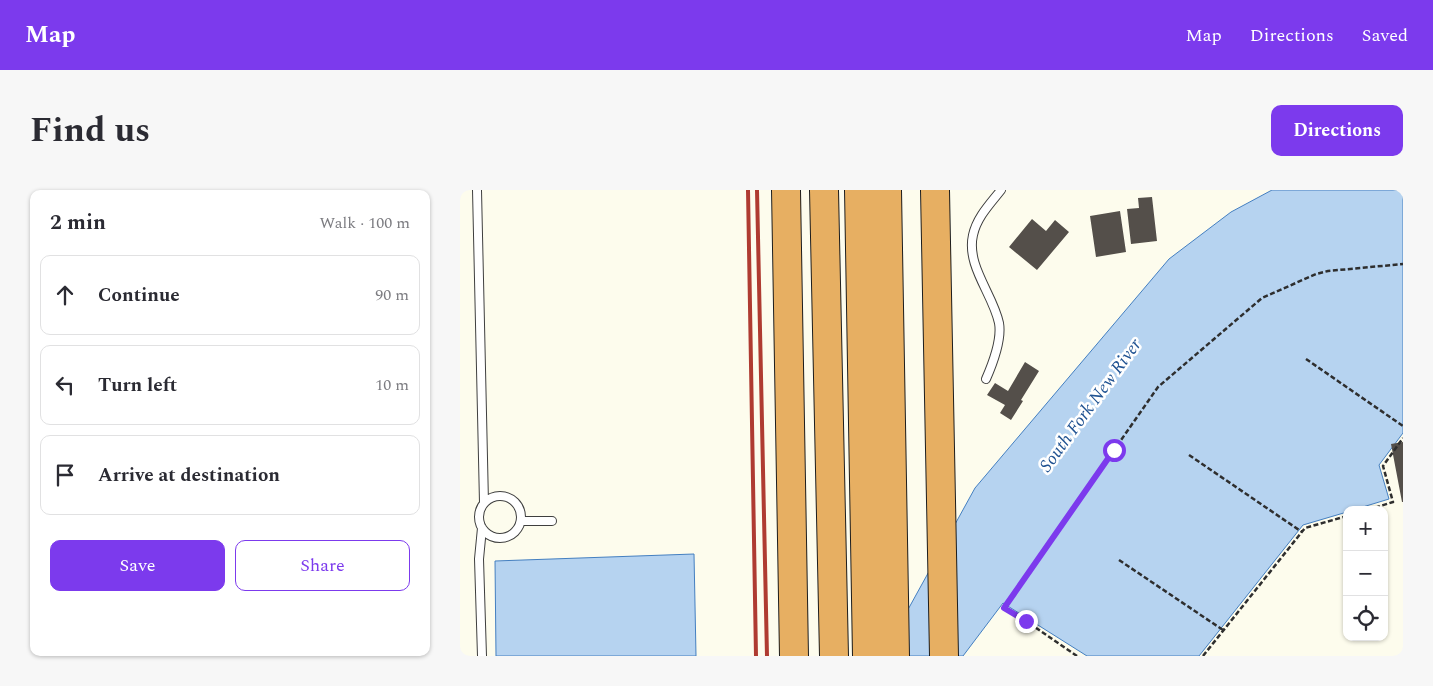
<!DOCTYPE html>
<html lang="en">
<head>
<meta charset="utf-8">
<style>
	:root { --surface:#fff; --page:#f7f7f7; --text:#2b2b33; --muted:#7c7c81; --line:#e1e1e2; --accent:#7c3aed }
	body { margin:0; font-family:Spectral,serif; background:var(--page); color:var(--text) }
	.controls { position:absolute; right:15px; bottom:15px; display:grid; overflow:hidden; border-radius:10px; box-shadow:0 1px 4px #0004 }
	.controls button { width:45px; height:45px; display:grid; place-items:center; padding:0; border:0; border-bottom:1px solid var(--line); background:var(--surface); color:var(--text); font:25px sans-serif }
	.stop { position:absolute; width:15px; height:15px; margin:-11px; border:4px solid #7c3aed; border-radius:50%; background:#fff }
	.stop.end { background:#7c3aed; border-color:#fff; box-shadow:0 1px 5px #0008 }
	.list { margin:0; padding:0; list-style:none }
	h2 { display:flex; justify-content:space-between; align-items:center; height:65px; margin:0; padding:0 20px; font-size:21px }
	h2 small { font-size:16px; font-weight:400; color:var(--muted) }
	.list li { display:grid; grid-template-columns:32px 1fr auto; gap:15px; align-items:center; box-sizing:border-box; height:80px; margin:0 10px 10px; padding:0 10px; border:1px solid var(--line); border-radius:10px }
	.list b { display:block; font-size:19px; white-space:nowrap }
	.list em { font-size:16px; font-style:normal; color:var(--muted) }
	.actions { display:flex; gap:10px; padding:15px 20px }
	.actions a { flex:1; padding:11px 0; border:1px solid var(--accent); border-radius:10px; text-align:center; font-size:18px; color:var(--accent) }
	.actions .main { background:var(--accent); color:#fff }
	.icon { flex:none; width:28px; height:28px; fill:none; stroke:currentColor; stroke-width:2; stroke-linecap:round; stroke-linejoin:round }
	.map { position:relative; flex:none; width:943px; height:466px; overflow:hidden; border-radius:10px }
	header { display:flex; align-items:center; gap:30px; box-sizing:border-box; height:70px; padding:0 25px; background:var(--accent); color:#fff }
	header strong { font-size:24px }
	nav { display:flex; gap:28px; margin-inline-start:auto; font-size:18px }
	.intro { display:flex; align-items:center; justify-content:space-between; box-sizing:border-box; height:120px; padding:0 30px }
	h1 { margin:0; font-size:35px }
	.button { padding:12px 22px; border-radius:10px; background:var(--accent); color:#fff; font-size:18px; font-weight:700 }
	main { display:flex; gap:30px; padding:0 30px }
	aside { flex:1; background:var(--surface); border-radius:10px; box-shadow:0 1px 4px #0004 }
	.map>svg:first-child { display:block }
	.water { fill:#b6d3f0; stroke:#447fc0 }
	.building { fill:#544f4a }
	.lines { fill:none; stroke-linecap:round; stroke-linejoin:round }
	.lane-casing { stroke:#3f3f3f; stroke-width:10 }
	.highway-casing { stroke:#1d1d1d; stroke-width:30 }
	.path { stroke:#2e2e2e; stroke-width:2.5; stroke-dasharray:5 2.5; stroke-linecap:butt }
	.lane { stroke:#fff; stroke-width:8 }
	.highway { stroke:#e7af62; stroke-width:28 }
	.rail { stroke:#af3b31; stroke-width:4 }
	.route { stroke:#7c3aed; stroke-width:6 }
	.labels { text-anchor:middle; stroke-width:5; stroke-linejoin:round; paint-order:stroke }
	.water-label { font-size:18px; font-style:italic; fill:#215392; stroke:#fff }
</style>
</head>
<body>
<header>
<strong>Map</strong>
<nav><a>Map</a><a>Directions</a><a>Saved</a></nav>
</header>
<div class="intro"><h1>Find us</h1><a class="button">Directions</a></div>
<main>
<aside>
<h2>2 min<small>Walk · 100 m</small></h2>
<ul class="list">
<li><svg class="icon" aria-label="ahead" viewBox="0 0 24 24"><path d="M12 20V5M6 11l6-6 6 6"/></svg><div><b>Continue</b></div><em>90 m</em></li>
<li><svg class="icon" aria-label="left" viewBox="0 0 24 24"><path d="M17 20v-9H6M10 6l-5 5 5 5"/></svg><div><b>Turn left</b></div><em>10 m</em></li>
<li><svg class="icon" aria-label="arrive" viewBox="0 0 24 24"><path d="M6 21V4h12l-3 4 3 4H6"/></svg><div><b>Arrive at destination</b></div></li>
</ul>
<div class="actions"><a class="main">Save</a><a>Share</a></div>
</aside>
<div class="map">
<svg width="943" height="466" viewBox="0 0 943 466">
	<rect width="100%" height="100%" fill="#fdfced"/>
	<path class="water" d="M812,0H943V243L919,275L929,309L893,320H887V322L843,335L739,466H627L543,413L503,466H407L440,434L515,298L709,69L771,22Z
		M234,364L236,466H36L35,371Z"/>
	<path class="building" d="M692,7L697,51L671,54L667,19L679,18L678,8Z
		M660,21L666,62L636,67L630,26Z
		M572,29L586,41L595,30L609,42L577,80L549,57Z
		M565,172L579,181L561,210L563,211L551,230L540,223L545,215L527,205L535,193L548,201Z
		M943,252V312H942L931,254Z"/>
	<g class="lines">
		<g class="lane-casing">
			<path id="lane" d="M17,0L24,313
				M526,189C533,173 542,150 539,133C533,104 506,76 513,45C517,27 530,14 541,0
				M19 327a21 21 0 1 1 42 0a21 21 0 1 1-42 0Z
				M61,331H92
				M22,338L19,369L22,466"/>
		</g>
		<g class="highway-casing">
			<path id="highway" d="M326,0L334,466
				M364,0L374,466
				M399,0L407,466
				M427,0L435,466
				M475,0L484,466"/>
		</g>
		<path class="path" d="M846,169L943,236
			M729,265L842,342
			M908,320L933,312L923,276L943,248
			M659,370L763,440
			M617,466L566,431L544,418L698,197L802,108L856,84L868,81L943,74
			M743,466L845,338L887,326"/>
		<use href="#lane" class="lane"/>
		<use href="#highway" class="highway"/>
		<path class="rail" d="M288,0L296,466
			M297,0L307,466"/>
	</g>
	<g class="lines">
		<path class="route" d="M566,431L544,418L654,260"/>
	</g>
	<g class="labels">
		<g class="water-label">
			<text transform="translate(630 215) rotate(-54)" y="6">South Fork New River</text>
		</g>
	</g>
</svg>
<div class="controls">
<button>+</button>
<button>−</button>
<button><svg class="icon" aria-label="locate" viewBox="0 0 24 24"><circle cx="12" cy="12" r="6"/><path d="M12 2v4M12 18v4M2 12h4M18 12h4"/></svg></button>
</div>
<div class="stop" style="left:654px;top:260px"></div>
<div class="stop end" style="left:566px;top:431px"></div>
</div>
</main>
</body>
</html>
